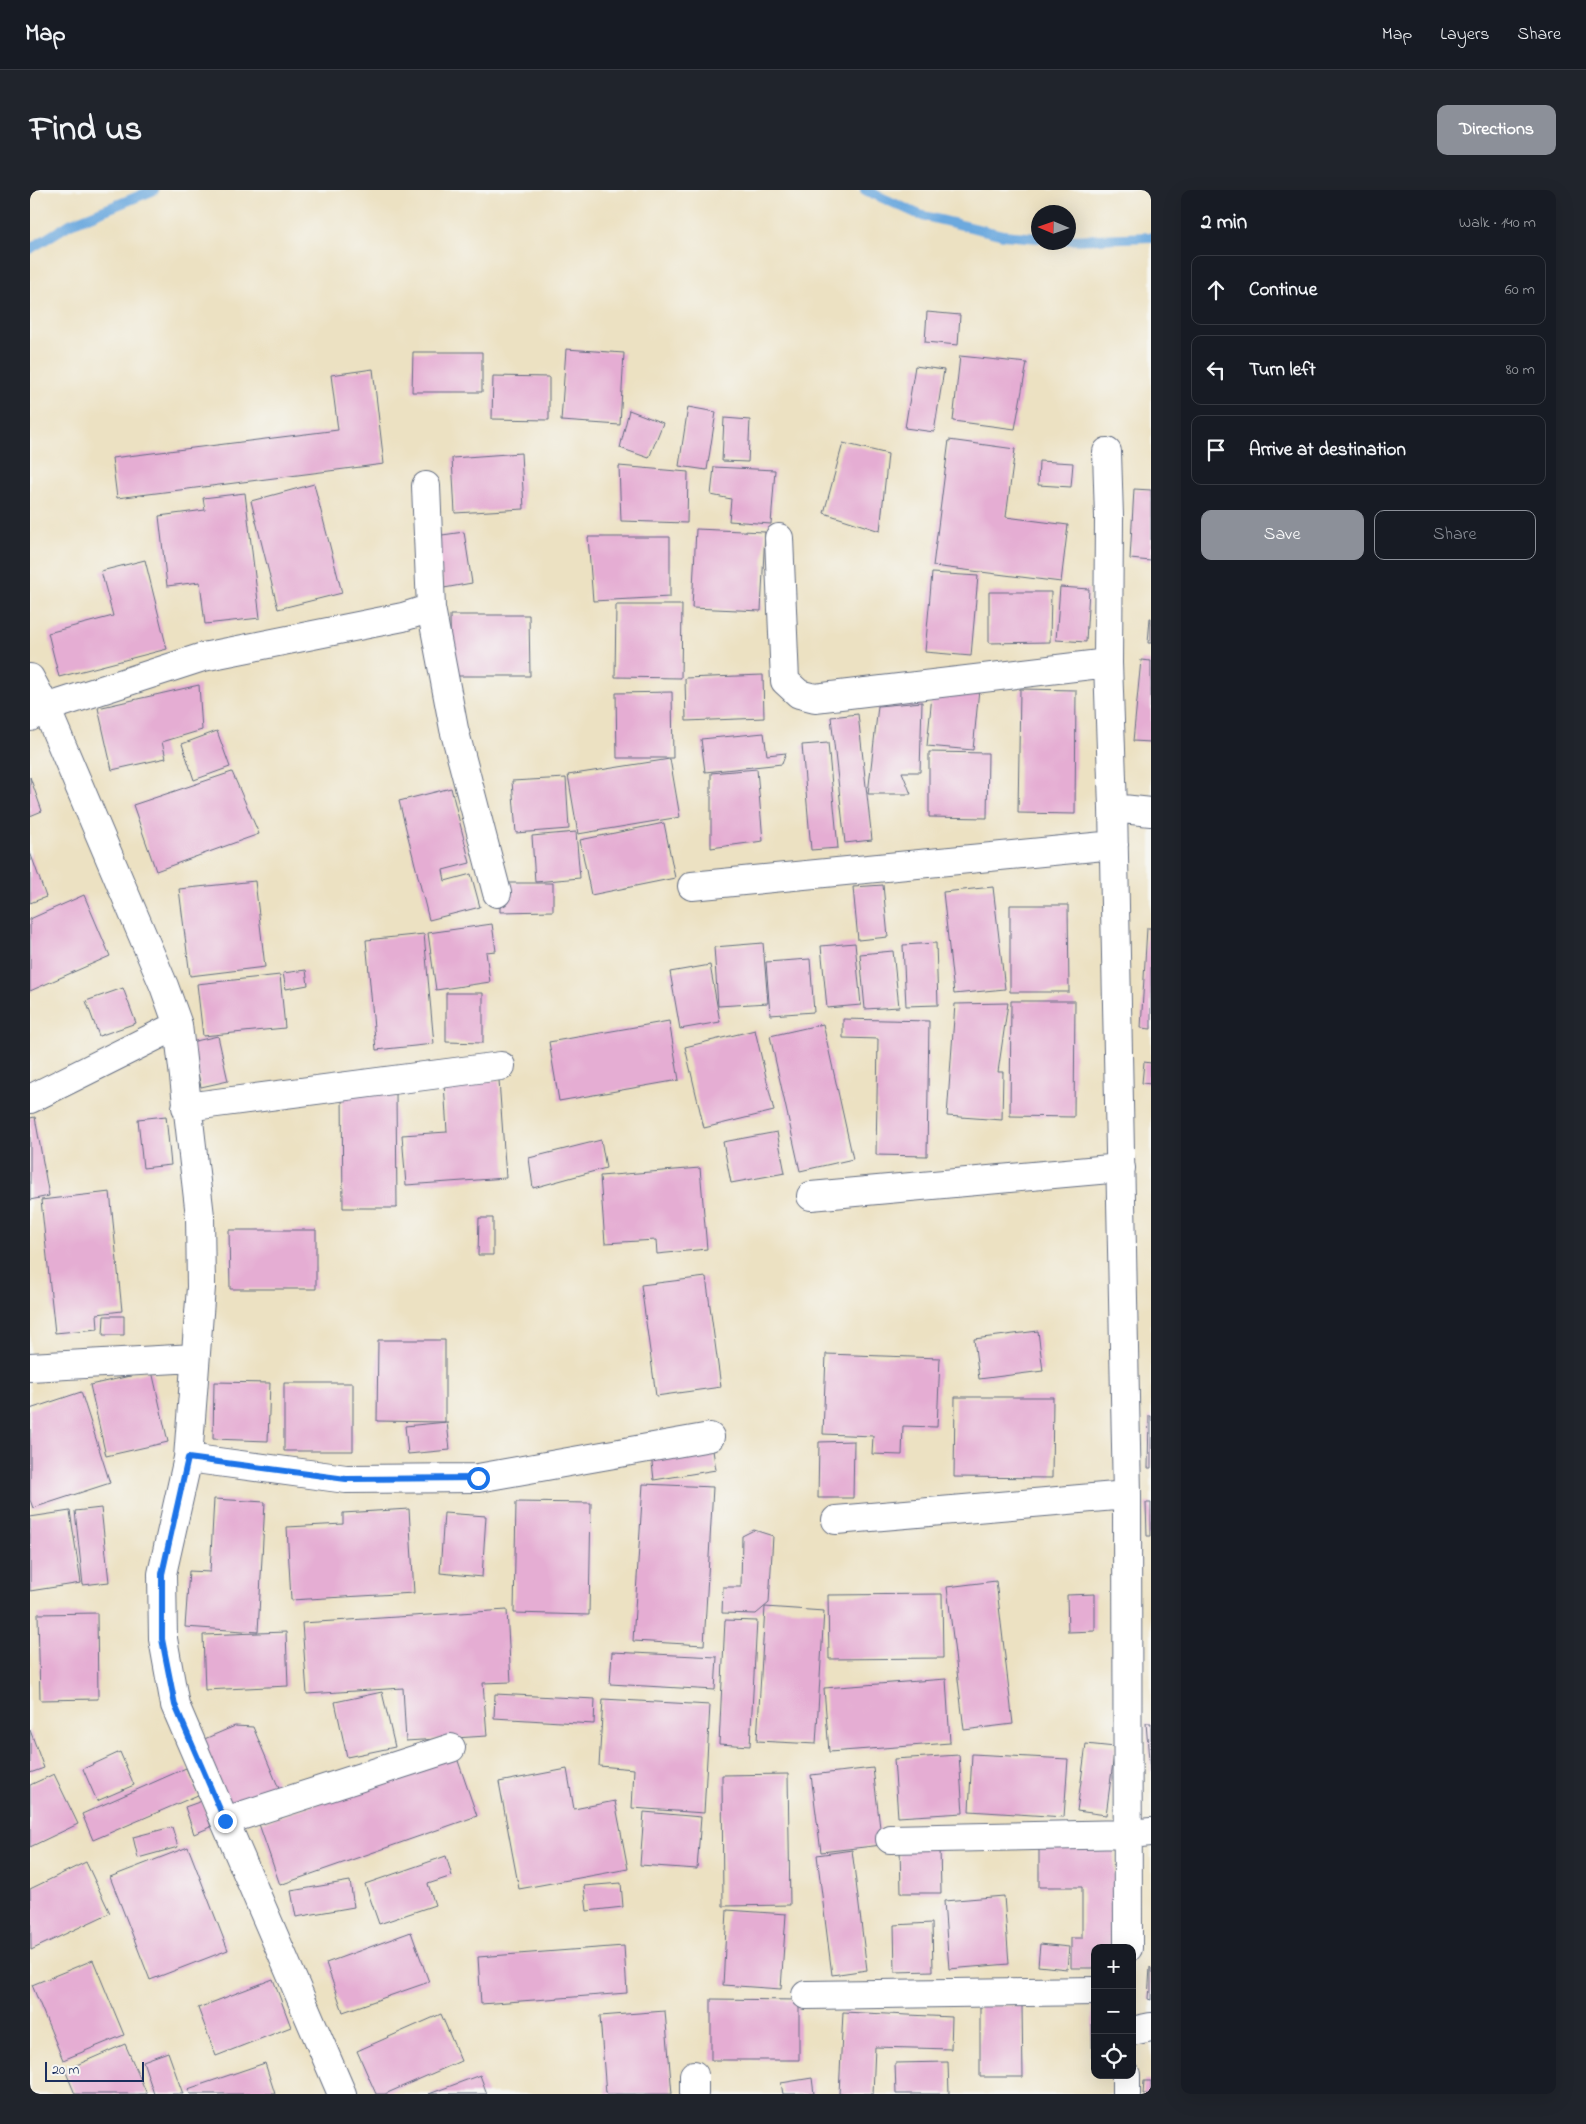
<!DOCTYPE html>
<html lang="en">
<head>
<meta charset="utf-8">
<style>
	:root { --surface:#171b24; --page:#20242c; --text:#f1f3f6; --muted:#9ea1a6; --line:#363941; --accent:#8c9099 }
	body { margin:0; font-family:"Indie Flower",sans-serif; background:var(--page); color:var(--text) }
	.controls { position:absolute; right:15px; bottom:15px; display:grid; overflow:hidden; border-radius:10px; box-shadow:0 5px 20px #0002 }
	.controls button { width:45px; height:45px; display:grid; place-items:center; padding:0; border:0; border-bottom:1px solid var(--line); background:var(--surface); color:var(--text); font:25px sans-serif }
	.compass { position:absolute; left:1001px; top:15px; width:45px; height:45px; border-radius:50%; background:var(--surface); box-shadow:0 5px 20px #0002; rotate:272deg }
	.scale { position:absolute; left:15px; bottom:12px; width:99px; box-sizing:border-box; padding-left:5px; border:2px solid #1b2f5e; border-top:0; font-size:14px; line-height:18px; white-space:nowrap; color:#1b2f5e; -webkit-text-stroke:4px #f6f6f2; paint-order:stroke }
	.stop { position:absolute; width:15px; height:15px; margin:-11px; border:4px solid #1a73e8; border-radius:50%; background:#fff }
	.stop.end { background:#1a73e8; border-color:#fff; box-shadow:0 1px 5px #0008 }
	.list { margin:0; padding:0; list-style:none }
	h2 { display:flex; justify-content:space-between; align-items:center; height:65px; margin:0; padding:0 20px; font-size:21px }
	h2 small { font-size:16px; font-weight:400; color:var(--muted) }
	.list li { display:grid; grid-template-columns:32px 1fr auto; gap:15px; align-items:center; box-sizing:border-box; height:70px; margin:0 10px 10px; padding:0 10px; border:1px solid var(--line); border-radius:10px }
	.list b { display:block; font-size:19px; white-space:nowrap }
	.list em { font-size:16px; font-style:normal; color:var(--muted) }
	.actions { display:flex; gap:10px; padding:15px 20px }
	.actions a { flex:1; padding:11px 0; border:1px solid var(--accent); border-radius:10px; text-align:center; font-size:18px; color:var(--accent) }
	.actions .main { background:var(--accent); color:#fff }
	.icon { flex:none; width:28px; height:28px; fill:none; stroke:currentColor; stroke-width:2; stroke-linecap:round; stroke-linejoin:round }
	.map { position:relative; flex:none; width:1121px; height:1904px; overflow:hidden; border-radius:10px }
	header { display:flex; align-items:center; gap:30px; box-sizing:border-box; height:70px; padding:0 25px; background:var(--surface); border-bottom:1px solid var(--line) }
	header strong { font-size:24px }
	nav { display:flex; gap:28px; margin-inline-start:auto; font-size:18px }
	.intro { display:flex; align-items:center; justify-content:space-between; box-sizing:border-box; height:120px; padding:0 30px }
	h1 { margin:0; font-size:35px }
	.button { padding:12px 22px; border-radius:10px; background:var(--accent); color:#fff; font-size:18px; font-weight:700 }
	main { display:flex; gap:30px; padding:0 30px }
	aside { flex:1; background:var(--surface); border-radius:10px; box-shadow:0 5px 20px #0002 }
	.map>svg:first-child { display:block }
	.lines { fill:none; stroke-linecap:round; stroke-linejoin:round }
	.stream { stroke:#6ca9de; stroke-width:10 }
	.building { fill:#e5add3 }
	.minor-casing { stroke:#646d81; stroke-width:30 }
	.minor { stroke:#fff; stroke-width:28 }
	.route { stroke:#1a73e8; stroke-width:6 }
</style>
</head>
<body>
<header>
<strong>Map</strong>
<nav><a>Map</a><a>Layers</a><a>Share</a></nav>
</header>
<div class="intro"><h1>Find us</h1><a class="button">Directions</a></div>
<main>
<div class="map">
<svg width="1121" height="1904" viewBox="0 0 1121 1904">
	<rect width="100%" height="100%" fill="#f6f6f2"/>
	<filter id="ink" filterUnits="userSpaceOnUse"><feTurbulence type="fractalNoise" baseFrequency=".02" numOctaves="2"/><feDisplacementMap in="SourceGraphic" scale="10" xChannelSelector="R" yChannelSelector="G"/><feConvolveMatrix kernelMatrix="1 2 1 2 8 2 1 2 1" color-interpolation-filters="sRGB"/></filter>
	<filter id="wash" filterUnits="userSpaceOnUse"><feTurbulence type="fractalNoise" baseFrequency=".0096" numOctaves="4" result="noise"/><feDisplacementMap in="SourceGraphic" scale="20" xChannelSelector="R" yChannelSelector="G"/><feGaussianBlur stdDeviation="1.12" result="paint"/><feColorMatrix in="noise" values="0 0 0 0 0 0 0 0 0 0 0 0 0 0 0 0 0 1.4 0 .05"/><feComposite in="paint" operator="in"/></filter>
	<g filter="url(#wash)">
		<rect width="100%" height="100%" fill="#ece1c2"/>
		<g class="lines">
			<path class="stream" d="M835,0L890,25L973,45L1008,48
				M1038,50L1121,47
				M0,59L40,34L124,0"/>
		</g>
		<g id="blocks">
			<path class="building" d="M897,122L930,125L928,155L895,152Z
				M536,159L594,163L590,235L531,231Z
				M383,162H452V202H382Z
				M930,166L997,173L985,239L923,231Z
				M885,176L914,180L904,242L875,238Z
				M343,179L354,274L87,308L82,268L308,240L301,185Z
				M463,186L519,187V230L462,229Z
				M658,217L686,222L677,280L649,276Z
				M599,220L633,233L619,268L590,258Z
				M694,228L720,230L718,272L692,271Z
				M919,250L985,259L976,327L1038,335L1031,392L903,376Z
				M813,253L858,264L850,341L794,323Z
				M491,263L494,319L425,323L422,268Z
				M1009,271L1043,273L1041,297L1008,295Z
				M589,276L658,282L657,333L591,331Z
				M684,277L745,280L741,334L699,331L701,309L681,305Z
				M284,294L312,403L248,419L221,311Z
				M1104,299L1121,300V371L1100,369Z
				M215,303L230,428L175,434L170,392L137,396L129,326L175,320L173,308Z
				M666,339L735,342L731,421L662,418Z
				M434,342L442,393L414,398L405,346Z
				M558,347H640V407L563,411Z
				M115,370L137,459L29,487L18,443L83,426L71,381Z
				M902,383L948,386L941,466L895,462Z
				M1030,397L1059,399L1056,452L1026,450Z
				M959,402H1021L1020,452L959,453Z
				M586,415H652L651,488L585,487Z
				M420,425H499L500,486H421Z
				M1120,428H1121V453H1118Z
				M1111,470L1121,471V552L1103,551Z
				M733,485L734,528L656,531L655,488Z
				M169,495L172,540L132,552L136,568L82,580L68,518Z
				M903,495L949,499L943,560L897,556Z
				M990,499L1046,500L1045,624L988,623Z
				M642,502L643,568H587L586,503Z
				M892,512L890,582H872L881,604H838L848,516Z
				M828,524L842,650L815,653L801,527Z
				M187,541L200,577L164,590L152,554Z
				M734,543L737,565L756,563L752,574L675,582L671,549Z
				M798,553L808,658L781,660L772,555Z
				M899,562L958,563L957,628L899,627Z
				M640,569L650,627L548,644L538,585Z
				M727,579L733,651L681,658V583Z
				M202,582L229,644L126,681L103,615Z
				M0,587L12,621L0,626Z
				M536,588L539,639L486,643L482,591Z
				M421,598L440,673L413,680L415,691L441,684L450,717L399,730L369,611Z
				M634,633L645,688L561,705L550,650Z
				M546,642L550,688L505,692L502,646Z
				M0,662L16,707L0,713Z
				M225,691L235,777L160,786L149,699Z
				M470,693H523V721L470,722Z
				M853,695L858,747L828,750L823,697Z
				M963,697L975,799L924,804L913,702Z
				M54,705L80,766L0,801V729Z
				M980,715H1038L1039,802H980Z
				M462,734L466,761L456,762L460,792L406,800L398,743Z
				M1117,738H1121V839L1111,838Z
				M394,744L404,854L346,860L336,750Z
				M733,753L738,813L688,816L684,757Z
				M825,753L831,815L797,818L791,756Z
				M906,753L908,815L876,816L873,755Z
				M863,761L869,817L835,819L830,764Z
				M780,769L784,822L740,825L736,772Z
				M680,775L690,832L650,839L640,782Z
				M276,780L278,795L256,799L253,783Z
				M250,785L255,838L173,846L167,794Z
				M93,798L106,833L69,846L56,811Z
				M416,803H453V853L416,852Z
				M981,811H1045L1044,927L980,926Z
				M978,813L968,882H973L972,930L917,926L925,814Z
				M813,829L899,831L897,966L846,965L848,849L813,848Z
				M639,831L649,890L529,911L519,852Z
				M793,834L823,969L770,981L740,846Z
				M725,840L744,921L674,938L655,857Z
				M188,846L198,891L171,897L161,852Z
				M1114,872L1121,873V894L1112,893Z
				M469,890L476,988L376,995L372,945L417,942L414,893Z
				M366,903L367,1018H313L312,904Z
				M136,926L141,975L113,978L108,929Z
				M5,927L19,1006L0,1010V928Z
				M747,942L755,983L701,993L693,952Z
				M571,950L576,978L503,998L499,968Z
				M670,978L677,1059L627,1064L626,1050L575,1053L570,986Z
				M80,1002L92,1121L67,1124L68,1139L25,1143L11,1010Z
				M449,1028H463V1065H448Z
				M199,1040H286V1099H200Z
				M676,1087L691,1197L626,1206L611,1095Z
				M74,1126H94V1145H73Z
				M1008,1141L1013,1181L949,1189L944,1149Z
				M348,1150H415V1232L347,1231Z
				M796,1164L910,1168L907,1237L873,1236L872,1265L842,1264L843,1246L793,1244Z
				M122,1181L138,1252L76,1266L60,1195Z
				M184,1192L240,1193L238,1251L183,1249Z
				M254,1193H323V1261H254Z
				M51,1202L80,1293L3,1318L0,1310V1219Z
				M925,1207H1023L1022,1288L924,1287Z
				M1119,1226H1121V1278H1118Z
				M417,1232L420,1260L378,1264L375,1236Z
				M824,1251L823,1308H788L789,1252Z
				M682,1254L686,1280L624,1290L621,1264Z
				M613,1294L683,1297L674,1455L603,1451Z
				M184,1309L235,1312L228,1442L155,1437L159,1381L180,1382Z
				M486,1312L561,1313L559,1425L484,1423Z
				M1116,1313H1121V1346H1117Z
				M71,1318L79,1392L53,1395L45,1321Z
				M379,1319L384,1403L261,1410L257,1337L313,1334V1323Z
				M40,1321L51,1393L0,1401V1327Z
				M414,1323L456,1326L452,1387L410,1383Z
				M724,1340L743,1346L739,1413L726,1424L692,1423L693,1397H711L712,1346Z
				M966,1391L983,1534L934,1540L917,1397Z
				M912,1404L913,1468L799,1469L798,1405Z
				M1065,1404V1441L1038,1442L1037,1405Z
				M735,1417L794,1421L786,1554L727,1551Z
				M477,1420L481,1492L453,1493L457,1546L376,1551L373,1498L277,1504L272,1433Z
				M67,1423L68,1509L10,1510L8,1424Z
				M695,1430L727,1431L720,1556L689,1554Z
				M256,1442L258,1496L175,1500L173,1445Z
				M582,1462L687,1467L685,1500L580,1494Z
				M916,1489L920,1553L799,1562L794,1498Z
				M352,1502L365,1557L317,1567L305,1512Z
				M465,1504L565,1509L564,1534L464,1528Z
				M573,1509L680,1515L674,1623L602,1618L604,1579L569,1576Z
				M1116,1533H1121V1582H1120Z
				M205,1536L223,1537L250,1601L202,1622L172,1550Z
				M0,1540L14,1578L0,1583Z
				M1056,1554L1085,1557L1076,1625L1047,1621Z
				M90,1562L104,1595L67,1611L53,1579Z
				M942,1564L1038,1569L1034,1627L939,1621Z
				M426,1565L447,1626L250,1695L229,1634Z
				M929,1565L933,1623L868,1627L864,1569Z
				M156,1578L168,1605L63,1650L52,1624Z
				M843,1578L852,1655L791,1662L781,1585Z
				M537,1579L544,1619L585,1611L598,1679L489,1699L469,1592Z
				M24,1584L48,1634L0,1657V1595Z
				M758,1584L760,1715L693,1716L692,1585Z
				M172,1611L181,1637L164,1644L155,1617Z
				M614,1622L671,1627L667,1679L610,1675Z
				M142,1637L148,1657L108,1668L103,1647Z
				M1009,1655H1084V1758H1065V1778H1041V1748H1052V1697H1009Z
				M158,1657L198,1760L120,1790L80,1687Z
				M910,1657L911,1703H871L870,1658Z
				M822,1660L837,1780L802,1785L787,1665Z
				M416,1666L422,1686L398,1694L405,1715L349,1734L335,1694Z
				M56,1672L80,1723L1,1760L0,1699Z
				M320,1691L324,1717L266,1727L261,1701Z
				M591,1693L593,1717L557,1721L554,1696Z
				M974,1706L979,1774L919,1779L914,1711Z
				M697,1720L756,1724L751,1799L693,1795Z
				M902,1733L903,1781L865,1782L864,1735Z
				M381,1742L399,1792L313,1822L296,1773Z
				M1010,1754L1039,1757L1037,1779L1008,1776Z
				M594,1756L597,1803L451,1814L448,1767Z
				M63,1770L94,1845L33,1870L2,1795Z
				M1120,1777L1121,1778V1810L1118,1809Z
				M243,1789L261,1837L186,1866L168,1818Z
				M681,1809L769,1810V1870H681Z
				M1062,1809H1065V1867L1062,1868Z
				M950,1816H992L993,1887H950Z
				M635,1821L642,1904H576L570,1826Z
				M813,1822L922,1827L921,1859L845,1857L843,1904H809Z
				M411,1824L431,1871L355,1904H346L327,1861Z
				M95,1854L117,1904H45L35,1880Z
				M138,1862L153,1904H124L113,1871Z
				M918,1872L919,1904H866L865,1873Z
				M235,1873L245,1904H160L158,1899Z
				M450,1885L457,1904H399Z
				M782,1888L784,1904H753L751,1893Z
				M1114,1891H1121V1904H1113Z"/>
		</g>
	</g>
	<g filter="url(#ink)">
		<use href="#blocks" fill-opacity="0" stroke="#646d81" stroke-width="1"/>
		<g class="lines">
			<g class="minor-casing">
				<path id="minor" d="M1077,262L1079,327L1078,473L1083,618L1097,1305L1098,1758
					M396,296L401,418L424,539L467,703
					M749,348L755,491L769,504L785,508L1078,473
					M0,488L16,518L134,796L148,835L170,1026L171,1097L158,1268L132,1384L133,1449L145,1515L312,1904
					M0,527L16,518L173,467L373,427L401,418
					M1083,618L1121,622
					M662,696L1084,655
					M0,909L148,835
					M156,917L471,876
					M781,1006L1091,978
					M0,1177L165,1168
					M158,1268L316,1289L448,1288L680,1247
					M806,1330L1097,1305
					M195,1631L421,1558
					M860,1649L1099,1644L1121,1642
					M776,1805L1065,1801
					M1102,1841L1121,1837
					M664,1904V1885
					M1096,1904V1885"/>
			</g>
			<use href="#minor" class="minor"/>
		</g>
	</g>
	<g class="lines" filter="url(#ink)">
		<path class="route" d="M195,1631L145,1515L132,1449V1384L158,1268L316,1289L448,1288"/>
	</g>
</svg>
<div class="controls">
<button>+</button>
<button>−</button>
<button><svg class="icon" aria-label="locate" viewBox="0 0 24 24"><circle cx="12" cy="12" r="6"/><path d="M12 2v4M12 18v4M2 12h4M18 12h4"/></svg></button>
</div>
<svg class="compass" viewBox="-18 -18 36 36"><path d="M0-13l5 13h-10z" fill="#e53935"/><path d="M0 13l5-13h-10z" fill="#9ea1a6"/></svg>
<div class="scale">20 m</div>
<div class="stop" style="left:448px;top:1288px"></div>
<div class="stop end" style="left:195px;top:1631px"></div>
</div>
<aside>
<h2>2 min<small>Walk · 140 m</small></h2>
<ul class="list">
<li><svg class="icon" aria-label="ahead" viewBox="0 0 24 24"><path d="M12 20V5M6 11l6-6 6 6"/></svg><div><b>Continue</b></div><em>60 m</em></li>
<li><svg class="icon" aria-label="left" viewBox="0 0 24 24"><path d="M17 20v-9H6M10 6l-5 5 5 5"/></svg><div><b>Turn left</b></div><em>80 m</em></li>
<li><svg class="icon" aria-label="arrive" viewBox="0 0 24 24"><path d="M6 21V4h12l-3 4 3 4H6"/></svg><div><b>Arrive at destination</b></div></li>
</ul>
<div class="actions"><a class="main">Save</a><a>Share</a></div>
</aside>
</main>
</body>
</html>
